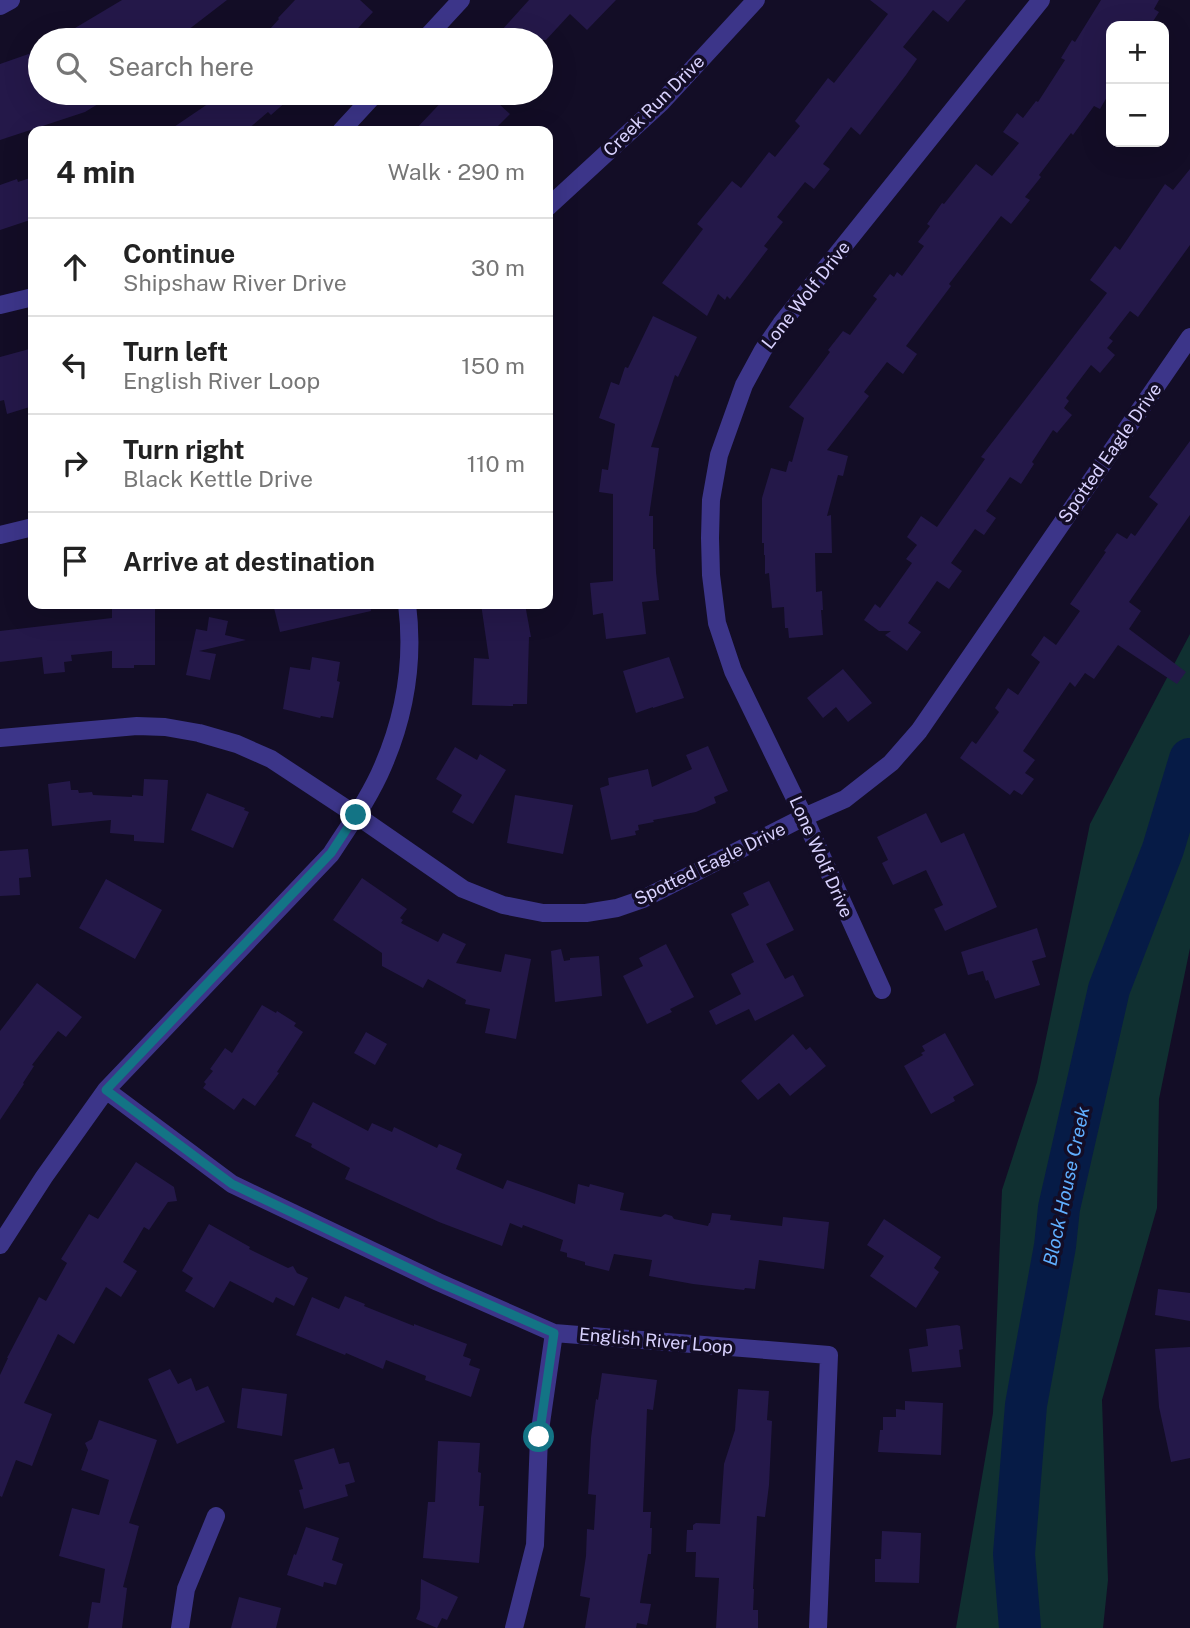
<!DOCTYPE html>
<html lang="en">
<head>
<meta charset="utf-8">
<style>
	:root { --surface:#fff; --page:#f6f6f6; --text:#222; --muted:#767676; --line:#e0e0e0 }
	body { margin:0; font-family:"Public Sans",sans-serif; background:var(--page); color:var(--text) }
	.controls { position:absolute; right:21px; top:21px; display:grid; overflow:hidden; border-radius:14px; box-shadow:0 7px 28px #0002 }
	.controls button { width:63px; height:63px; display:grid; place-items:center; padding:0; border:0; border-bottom:2px solid var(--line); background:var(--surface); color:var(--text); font:35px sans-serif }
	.stop { position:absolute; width:21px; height:21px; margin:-16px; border:5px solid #137485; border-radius:50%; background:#fff }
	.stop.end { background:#137485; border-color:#fff; box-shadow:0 2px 7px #0008 }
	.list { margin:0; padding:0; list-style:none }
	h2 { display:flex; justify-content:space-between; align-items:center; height:91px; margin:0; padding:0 28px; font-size:30px }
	h2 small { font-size:23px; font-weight:400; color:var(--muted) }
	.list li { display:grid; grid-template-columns:46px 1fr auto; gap:21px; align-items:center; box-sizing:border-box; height:98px; padding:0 28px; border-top:2px solid var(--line) }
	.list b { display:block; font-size:26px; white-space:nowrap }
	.list p { margin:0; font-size:23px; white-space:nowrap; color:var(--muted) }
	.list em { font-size:23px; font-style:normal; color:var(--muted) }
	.icon { flex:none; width:38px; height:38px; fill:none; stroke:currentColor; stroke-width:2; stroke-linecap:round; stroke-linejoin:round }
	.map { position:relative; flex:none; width:1190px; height:1628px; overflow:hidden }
	.search { position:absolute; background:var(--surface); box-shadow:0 7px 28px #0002; left:28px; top:28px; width:525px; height:77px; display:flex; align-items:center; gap:18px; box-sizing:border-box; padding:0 24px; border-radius:38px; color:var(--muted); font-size:26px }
	.panel { position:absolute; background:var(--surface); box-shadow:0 7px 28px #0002; left:28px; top:126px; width:525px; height:483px; border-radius:14px }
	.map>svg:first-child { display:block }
	.green { fill:#103031 }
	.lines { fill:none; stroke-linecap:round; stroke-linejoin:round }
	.river { stroke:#061b46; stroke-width:42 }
	.building { fill:#241849 }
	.minor { stroke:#3c3589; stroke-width:18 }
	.route { stroke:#137485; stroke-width:9 }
	.labels { text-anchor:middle; stroke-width:7; stroke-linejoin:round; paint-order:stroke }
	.street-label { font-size:18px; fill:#d9d2ff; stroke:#130d26 }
	.water-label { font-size:19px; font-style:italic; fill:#60afff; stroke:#130d26 }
</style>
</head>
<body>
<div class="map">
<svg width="1190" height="1628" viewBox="0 0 1190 1628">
	<rect width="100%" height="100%" fill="#130d26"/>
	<path class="green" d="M1190,634V948L1159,1099L1157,1208L1102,1400L1108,1580L1103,1628H956L993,1413L1002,1190L1037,1082L1090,824Z"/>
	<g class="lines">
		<path class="river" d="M1020,1628L1014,1554L1026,1405L1055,1246L1059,1208L1109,989L1163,849L1190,759"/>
	</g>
	<path class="building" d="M122,0H227L188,30L194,40H55Z
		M295,0H360L373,12L347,40H260L279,19L278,18Z
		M529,0H616L587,30L570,14L546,40H493Z
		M870,0H966L948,22L933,10L903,47L917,59L906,75L860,135L851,127L823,164L830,169L814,189L805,182L777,217L783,222L764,246L768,249L730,299L727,296L725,300L718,294L707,316L662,283L703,229L697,224L732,181L741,188L769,152L775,157L800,126L795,121L828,78L834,83L888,14Z
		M1101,0H1159L1154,9L1159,12L1150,26H1111V90L1100,109L1094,106L1073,135L1071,133L1039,175L1041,177L1025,197L1030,200L1011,224L1001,216L949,284L951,286L906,346L917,354L903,374L887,362L864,392L869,396L827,450L848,456L843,476L838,475L827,516L831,515L832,553H815L816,592L822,591L823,610H821L823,635L789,638L788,628H785L784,607L772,608L769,573L765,574V555H764V543H762V498L771,468L786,472L789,461L792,462L804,418L789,407L830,352L828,350L843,331L850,335L877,299L873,296L890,274L894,277L897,272L902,276L924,246L918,242L930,226L927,224L942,203L944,204L976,164L992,176L1019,143L1003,132L1017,113L1023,118L1036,101L1038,102L1065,60L1061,58L1072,40L1075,42Z
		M40,50V93H116L85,112L0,140V64Z
		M224,93H296L271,115L268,112L246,131H168Z
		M450,93H487L510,114L493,131H414Z
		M1190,169V245L1138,317L1130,311L1109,338L1113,341L1107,348L1115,355L1100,373L1091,365L1066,398L1069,401L1064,408L1072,415L1057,433L1053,430L1032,462L1034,464L1021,484L1010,477L986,511L996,518L984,535L975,529L951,563L962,571L949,589L937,581L908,623L921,632L907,651L885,635L891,631H879L864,620L875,604L880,608L912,563L906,559L917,545L907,537L921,516L937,527L985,459L981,457L1107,293L1090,280L1115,246L1120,250L1165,184L1173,190Z
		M33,177V219L0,230V185L17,179L18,182Z
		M653,316L697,337L678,377L675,375L651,447L659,448L649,516H653V549H655L656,572L659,600L642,602L646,634L606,639L603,613L593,615L590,583L613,581V494L599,492L602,469L608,470L615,424L599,418L611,382L619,385L625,367L628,368Z
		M33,348V406L7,414L4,400L0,401V357Z
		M1190,441V515L1129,602L1141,611L1129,629L1186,672L1177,684L1118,645L1094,679L1085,673L1075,687L1070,682L1023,751L1035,760L1025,773L1034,779L1022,795L1014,790L1010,795L960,758L972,741L976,744L999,712L995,708L1008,688L1018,695L1040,662L1031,655L1044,636L1056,645L1080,611L1070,604L1106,552L1104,551L1117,533L1127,539L1131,533L1135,536L1158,504L1149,497Z
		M112,604H155V665H134V668H112V651L71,655L72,661L64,662L65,672L44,674L42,657L0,662V631L112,618Z
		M273,604H370L371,611L280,632Z
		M481,604H525L531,637H529L527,704H513V706L472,705L474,658L489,659Z
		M209,617L228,621L225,635L246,640L199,651L216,654L210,680L186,675L196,629L207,631Z
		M312,657L340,662L337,681L340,682L333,718L321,716L320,718L283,709L290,667L310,670Z
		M669,657L684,698L653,708V707L636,713L623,671Z
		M843,669L872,703L848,722L836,707L823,718L807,698Z
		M708,746L728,791L714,797L716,803L696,812L653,820L654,822L638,825L639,830L635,831L636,835L611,840L600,788L609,785L608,778L648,769L652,787L692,769L686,755Z
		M455,747L477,760L480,754L506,770L473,824L452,812L462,795L436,779Z
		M144,779L168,780L164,843L134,841V835L110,833L111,820L52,826L48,784L70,781L71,790H78L79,793L92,792L93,795L132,797V795L143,796Z
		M207,793L245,808L244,810L249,812L233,848L191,830Z
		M515,795L573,805L563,854L507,843Z
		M926,813L941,843L964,833L997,907L945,931L934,909L943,905L926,870L893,885L882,863L888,860L877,837Z
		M28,849L31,877L19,878L20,895L0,896V851Z
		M362,878L407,909L400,918L403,920L401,923L438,942L443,933L466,944L456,963L501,972L505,954L531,959L516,1039L485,1033L490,1009L465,1004L466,1000L428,979L423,988L382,966V953L333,920Z
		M106,879L162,910L135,959L79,928Z
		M769,881L794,930L766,944L785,979L793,975L804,996L755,1021L749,1009L716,1025L709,1011L741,994L731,974L754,962L731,914L749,905L743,893Z
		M1037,928L1046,957L1032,961L1040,985L995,999L988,980L986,981L983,971L968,975L961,952Z
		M666,944L694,997L670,1009L672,1012L647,1024L623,976L643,966L639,958Z
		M561,949L564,961L570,960V958L599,956L602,996L555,1002L551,951Z
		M37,983L82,1017L66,1037L58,1031L32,1065L34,1066L23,1083L24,1084L0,1120V1031Z
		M262,1005L276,1013L277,1011L296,1023L294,1026L303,1032L277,1072L279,1073L255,1106L243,1098L234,1110L203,1088L206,1084L204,1082L213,1071L210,1069L225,1048L232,1053Z
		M366,1032L387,1044L375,1065L354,1053Z
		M945,1033L974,1085L953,1097L955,1101L931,1114L904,1066L923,1055L921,1053L925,1051L922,1046Z
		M793,1034L806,1050L810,1047L826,1066L790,1096L779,1083L758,1100L741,1081Z
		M313,1102L368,1131L372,1123L392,1132L394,1127L437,1148L439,1144L462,1154L456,1169L503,1189L507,1180L575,1204L578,1184L589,1187L590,1184L624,1193L620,1210L661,1217L665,1214L672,1216L674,1219L708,1226L709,1223H710L712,1213L731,1215L730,1220L782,1226L783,1217L829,1222L824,1269L759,1260L755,1289L745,1288L744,1290L693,1284L649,1276L652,1260L614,1254L609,1271L585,1265V1262L567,1257V1253L560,1251L563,1240L523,1225L522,1228L510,1223L502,1246L439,1222L345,1179L350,1168L311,1147L312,1144L295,1136Z
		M136,1162L174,1187L177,1201L168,1202L149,1230L144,1227L123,1262L137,1271L121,1297L106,1287L74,1344L58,1334L24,1403L52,1414L32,1466L16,1460L2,1497L0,1496V1375L8,1358H7L39,1297L46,1301L67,1263L61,1259L89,1214L98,1219Z
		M884,1219L941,1257L934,1268L939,1272L916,1308L870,1276L884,1256L867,1245Z
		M209,1224L250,1247L249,1249L288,1268L293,1266L297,1273L308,1278L294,1306L276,1297L273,1303L230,1281L214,1308L185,1291L193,1278L182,1271Z
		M1158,1289L1190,1293V1321L1155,1315Z
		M345,1296L365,1304L364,1306L414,1326V1324L467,1344L463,1356L471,1359L469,1365L480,1369L471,1397L425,1380L426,1376L386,1360L383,1369L346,1353L345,1355L296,1335L312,1297L339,1309Z
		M957,1325L960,1326L963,1349L959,1350L961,1367L912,1372L909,1349L928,1346L926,1329Z
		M1190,1347V1458L1171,1462L1159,1407L1155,1349Z
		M170,1369L178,1384L191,1378L196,1391L208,1386L225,1422L177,1444L148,1379Z
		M602,1373L657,1380L653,1410L647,1409L643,1512H651L650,1528H652L651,1554H648L640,1603L651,1604L647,1625L637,1623L636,1628H585L590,1598L580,1596L586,1556L587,1529L594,1530L596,1495L588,1494L591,1438L596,1399L598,1400Z
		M242,1388L287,1394L282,1436L237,1428Z
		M738,1389L769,1391L767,1420L772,1421L769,1485L765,1517L757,1516L753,1589H754L753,1610H758V1628H716L719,1578L695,1577L696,1552H686L687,1530H693V1525L696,1523L720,1524L724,1464L735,1430Z
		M905,1401L943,1403L941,1455L878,1452L880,1430H883V1417H896V1409L905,1410Z
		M99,1420L157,1440L129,1523L139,1526L123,1587L127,1588L122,1628H88L92,1602L100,1603L105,1569L59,1556L72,1508L99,1515L109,1480L81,1470L88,1450L85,1443L92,1439Z
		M438,1441L480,1443L478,1472L481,1473L479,1506H484L479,1563L423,1558L428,1502H435Z
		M334,1448L339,1464L349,1462L355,1482L345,1485L348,1496L304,1509L299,1490L303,1489L294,1460Z
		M306,1527L339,1538L332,1560L343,1564L336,1585L324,1582L323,1587L287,1575L294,1554L296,1555Z
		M882,1531L921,1533L919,1583L875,1582V1559H881Z
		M421,1579L458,1597L447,1620L442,1618L437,1628L416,1619L420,1609Z
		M239,1597L281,1608L276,1628H231Z"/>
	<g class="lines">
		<path class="minor" d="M0,6L11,0
			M424,40L461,0
			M341,131L376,93
			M548,207L661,103L756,0
			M0,305L33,297
			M0,535L33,527
			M0,738L137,726L165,727L199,733L237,744L271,759L356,815L463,889L503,905L543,913H586L617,908L643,899L804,817L845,799L891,763L919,731L1190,337
			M882,990L804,817L733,671L717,623L711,575L710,538L711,500L719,455L744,385L763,350L781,324L1041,0
			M106,1090L232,1184L438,1282L554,1333L829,1355L818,1628
			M0,1245L44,1177L106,1090L331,854C349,826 370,797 383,766C405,715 414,659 407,604
			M180,1628L186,1589L216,1516
			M514,1628L535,1545L539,1437L554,1333"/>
	</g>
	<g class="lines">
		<path class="route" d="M356,815L331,853L106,1090L232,1184L438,1282L554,1333L539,1437"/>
	</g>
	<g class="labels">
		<g class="street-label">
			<text transform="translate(654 106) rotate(-45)" y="6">Creek Run Drive</text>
			<text transform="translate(806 295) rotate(-52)" y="6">Lone Wolf Drive</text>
			<text transform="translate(1110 453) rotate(-55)" y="6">Spotted Eagle Drive</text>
			<text transform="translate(821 857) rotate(66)" y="6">Lone Wolf Drive</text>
			<text transform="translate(710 864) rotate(-26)" y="6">Spotted Eagle Drive</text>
			<text transform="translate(656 1341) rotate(5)" y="6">English River Loop</text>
		</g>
		<g class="water-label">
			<text transform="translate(1066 1186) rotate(-78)" y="7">Block House Creek</text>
		</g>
	</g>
</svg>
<div class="controls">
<button>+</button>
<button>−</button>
</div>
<div class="stop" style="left:539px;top:1437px"></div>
<div class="stop end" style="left:356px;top:815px"></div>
<div class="search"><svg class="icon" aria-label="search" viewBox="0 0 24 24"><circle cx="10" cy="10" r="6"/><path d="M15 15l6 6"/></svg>Search here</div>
<section class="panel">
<h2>4 min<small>Walk · 290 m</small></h2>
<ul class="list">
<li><svg class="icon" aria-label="ahead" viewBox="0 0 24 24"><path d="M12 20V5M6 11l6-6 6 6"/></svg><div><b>Continue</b><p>Shipshaw River Drive</p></div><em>30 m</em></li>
<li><svg class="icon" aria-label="left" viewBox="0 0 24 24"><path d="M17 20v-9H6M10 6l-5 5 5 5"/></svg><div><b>Turn left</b><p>English River Loop</p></div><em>150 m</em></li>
<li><svg class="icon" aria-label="right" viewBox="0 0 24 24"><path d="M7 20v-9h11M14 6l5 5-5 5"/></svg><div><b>Turn right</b><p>Black Kettle Drive</p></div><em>110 m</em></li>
<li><svg class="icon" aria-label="arrive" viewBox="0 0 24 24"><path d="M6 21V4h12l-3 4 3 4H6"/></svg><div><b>Arrive at destination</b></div></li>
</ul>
</section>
</div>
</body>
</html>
